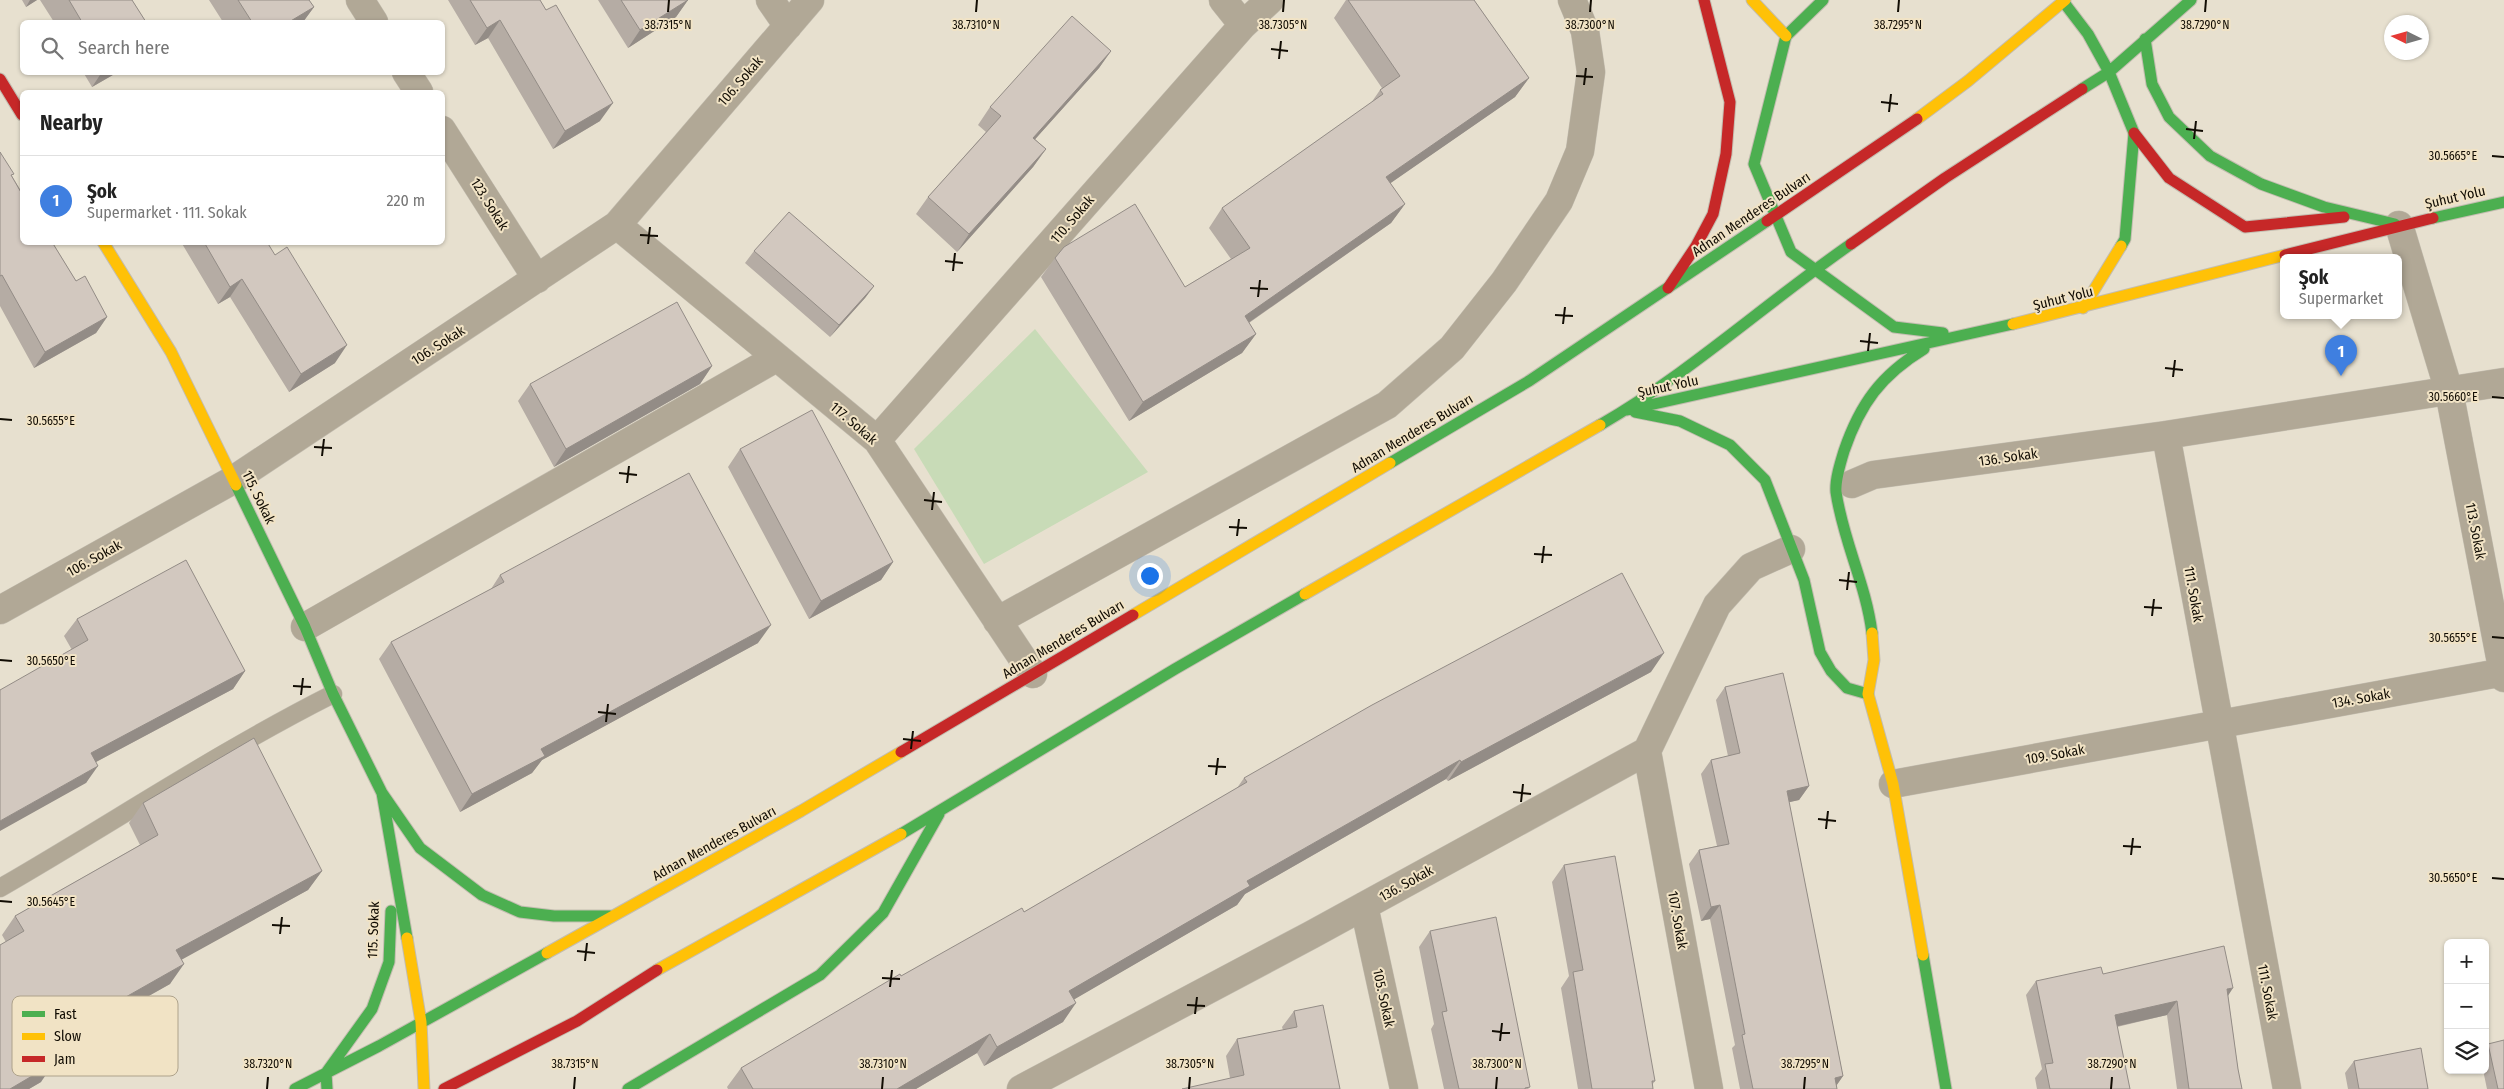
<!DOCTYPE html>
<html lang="en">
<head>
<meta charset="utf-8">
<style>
	:root { --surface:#fff; --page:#f6f6f6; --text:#222; --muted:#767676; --line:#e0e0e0; --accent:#5c564a }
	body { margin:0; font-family:"Fira Sans Condensed",sans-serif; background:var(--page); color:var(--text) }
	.controls { position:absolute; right:15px; bottom:15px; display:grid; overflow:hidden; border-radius:8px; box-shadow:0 1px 4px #0004 }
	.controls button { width:45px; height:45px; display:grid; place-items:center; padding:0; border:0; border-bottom:1px solid var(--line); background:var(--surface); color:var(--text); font:25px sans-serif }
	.compass { position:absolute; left:2384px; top:15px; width:45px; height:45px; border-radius:50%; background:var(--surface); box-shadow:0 1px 4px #0004; rotate:275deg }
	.you { position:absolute; left:1149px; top:575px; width:18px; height:18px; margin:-12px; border:4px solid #fff; border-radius:50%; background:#1a73e8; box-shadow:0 0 0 8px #1a73e833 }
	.badge { display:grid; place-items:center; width:32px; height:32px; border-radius:50%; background:var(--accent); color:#fff; font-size:16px; font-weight:700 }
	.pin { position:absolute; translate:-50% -41px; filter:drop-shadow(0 1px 2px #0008) }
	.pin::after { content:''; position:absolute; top:26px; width:18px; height:15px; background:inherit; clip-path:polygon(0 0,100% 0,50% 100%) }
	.popup { position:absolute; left:2280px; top:254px; width:122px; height:65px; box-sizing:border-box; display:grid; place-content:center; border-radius:8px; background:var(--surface); filter:drop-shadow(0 1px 4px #0005); font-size:16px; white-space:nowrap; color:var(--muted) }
	.popup b { font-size:19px; color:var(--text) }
	.popup::after { content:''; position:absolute; left:50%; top:100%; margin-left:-10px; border:10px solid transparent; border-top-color:var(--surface) }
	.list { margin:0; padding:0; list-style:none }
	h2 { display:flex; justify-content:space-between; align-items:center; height:65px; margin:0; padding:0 20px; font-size:21px }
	h2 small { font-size:16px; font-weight:400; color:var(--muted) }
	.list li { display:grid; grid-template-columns:32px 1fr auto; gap:15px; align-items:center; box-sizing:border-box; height:90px; padding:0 20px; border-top:1px solid var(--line) }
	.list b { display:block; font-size:19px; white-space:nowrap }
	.list p { margin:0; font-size:16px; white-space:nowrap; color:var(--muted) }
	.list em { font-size:16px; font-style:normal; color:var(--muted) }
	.icon { flex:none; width:28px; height:28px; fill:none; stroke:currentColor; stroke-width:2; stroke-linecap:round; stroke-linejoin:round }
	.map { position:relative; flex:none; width:2504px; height:1089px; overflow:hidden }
	.search { position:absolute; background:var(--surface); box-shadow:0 1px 4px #0004; left:20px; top:20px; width:425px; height:55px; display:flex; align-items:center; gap:12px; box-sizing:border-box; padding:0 18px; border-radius:8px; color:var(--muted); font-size:19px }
	.panel { position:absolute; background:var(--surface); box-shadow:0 1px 4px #0004; left:20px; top:90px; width:425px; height:155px; border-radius:8px }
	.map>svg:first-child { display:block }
	.park { fill:#c8dbb7 }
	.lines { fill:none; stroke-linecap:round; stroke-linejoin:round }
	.lane-casing { stroke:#c3bdb0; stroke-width:19 }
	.street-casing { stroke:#c3bdb0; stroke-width:29 }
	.fast-casing { stroke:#c3bdb0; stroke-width:13 }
	.slow-casing { stroke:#c3bdb0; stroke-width:13 }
	.jam-casing { stroke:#c3bdb0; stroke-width:13 }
	.lane { stroke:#b1a896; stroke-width:18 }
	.street { stroke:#b1a896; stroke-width:28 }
	.fast { stroke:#4caf50; stroke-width:11 }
	.slow { stroke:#ffc107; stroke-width:11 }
	.jam { stroke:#c62828; stroke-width:11 }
	.wall { fill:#b5aca4 }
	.shaded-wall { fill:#938c86 }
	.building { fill:#d2c8bf; stroke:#938c86 }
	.ticks { fill:none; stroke:#110c03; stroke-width:2 }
	.labels { text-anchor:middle; stroke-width:4; stroke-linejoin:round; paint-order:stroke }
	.street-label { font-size:14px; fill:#110c03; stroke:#f1e3c5 }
	.key { fill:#f1e3c5; stroke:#aea28b; stroke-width:1 }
	.key-label { font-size:14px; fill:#110c03 }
	.ticks-label { font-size:12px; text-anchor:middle; fill:#110c03; stroke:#f1e3c5; stroke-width:4; stroke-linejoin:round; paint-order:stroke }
</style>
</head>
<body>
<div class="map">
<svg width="2504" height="1089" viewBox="0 0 2504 1089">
	<rect width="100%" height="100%" fill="#e7e0cf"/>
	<path class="park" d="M1035,329L1148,472L984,564L914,449Z"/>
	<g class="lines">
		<g class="lane-casing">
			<path id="lane" d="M0,888C111,824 218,752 333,694"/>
		</g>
		<g class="street-casing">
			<path id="street" d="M360,0L374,22
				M770,0L788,26
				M1223,0L1243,25
				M406,72L419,92
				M442,130L537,279
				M617,225L877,440L1033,674
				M2399,225L2449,391L2504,678
				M877,440L1243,25L1270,0
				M1852,484L1873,475L2166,435
				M0,610L233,480L617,225L810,0
				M997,621L1387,405L1452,348L1504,282L1559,201L1580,151L1591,72L1585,31L1572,0
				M305,627L776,358
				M1647,751L1709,1089
				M1893,784L2504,672
				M1364,906L1404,1089
				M1021,1089L1311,935L1647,751L1717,605L1751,567L1791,549
				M2287,1089L2166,435L2504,382"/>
		</g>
		<g class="fast-casing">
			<path id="fast" d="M1823,0L1786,36L1754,164L1791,252L1894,327L1943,333
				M2062,0L2088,34L2109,72L2134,133L2125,239L2121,246
				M2145,39L2152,84L2169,117L2210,156L2261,184L2324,207L2395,224
				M2082,89L2109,72L2191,0
				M2433,218L2504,202
				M1627,410L2013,324
				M1635,412L1680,421L1730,445L1765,480L1804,580L1820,652L1831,671L1847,688L1868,694
				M1600,425C1690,373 1766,303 1851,244
				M1390,463L1529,381L1767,221
				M236,485L305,627L333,694L382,793L407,938
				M1872,633C1866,584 1843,541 1836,492C1835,480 1840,464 1844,451C1860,404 1881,375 1924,349
				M382,793L420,848L482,895L520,912L554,916H610
				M901,834L1175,669L1305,594
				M1923,955L1946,1089
				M295,1089L379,1046L547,953
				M327,1089L326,1073L372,1009L389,962L391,911
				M628,1089L820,975L883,913L939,814"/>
		</g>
		<g class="slow-casing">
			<path id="slow" d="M1752,0L1786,36
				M1917,119L1968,81L2065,0
				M103,242L171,352L236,485
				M2083,308L2121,246
				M2013,324L2285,255
				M1305,594L1600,425
				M1133,615L1390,463
				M1872,633L1874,660L1868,694L1893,784L1923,955
				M407,938L421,1022L424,1089
				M547,953L801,811L901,752
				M657,970L901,834"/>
		</g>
		<g class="jam-casing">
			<path id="jam" d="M0,79L22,115
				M2134,133L2169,178L2245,227L2344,217
				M1767,221L1917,119
				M1851,244L1945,178L2082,89
				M2285,255L2433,218
				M1668,288L1696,246L1713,214L1726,154L1730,102L1704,0
				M901,752L1133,615
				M444,1089L577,1021L657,970"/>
		</g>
		<use href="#lane" class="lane"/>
		<use href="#street" class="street"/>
		<use href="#fast" class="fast"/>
		<use href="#slow" class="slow"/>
		<use href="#jam" class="jam"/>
	</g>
	<path class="wall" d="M22,0H37L26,7Z
		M40,0H132L146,22H54Z
		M209,0H309L314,7L303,22H223Z
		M448,0H540L546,10L600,121L553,149L488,38L475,45Z
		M598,0H688L676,17L628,48Z
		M1346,0H1474L1529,78L1515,97L1390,183L1405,204L1391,223L1249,323L1256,334L1242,353L1129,421L1041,277L1055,258L1185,287L1231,259L1209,228L1222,208L1371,103L1380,90L1382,88L1334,18Z
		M1111,51L1099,68L1035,139L1046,149L1033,167L957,252L916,214L928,197L986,132L978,125L990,107Z
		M83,72H118L92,87Z
		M0,152L12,176L76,281L107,317L96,333L34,368L0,306Z
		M181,242H267L335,363L289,392L230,297L218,304Z
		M754,251L874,286L865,298L830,337L745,263Z
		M712,366L700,384L554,467L518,401L530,384Z
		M740,449L893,562L881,580L809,619L728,467Z
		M500,575L758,643L542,760L532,773L460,812L379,659L391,642L491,589Z
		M77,619L245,671L233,689L96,762L86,783L72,650L64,636Z
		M1651,672L1448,781L1446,779L1245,894L1237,905L1074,999L1063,1022L984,1066L977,1053L916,1089H728L727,1087L741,1068L901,976L1024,912L1237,788L1244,778Z
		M1725,687L1809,786L1799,800L1789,802L1843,1076L1836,1086L1837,1089H1740L1732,1048L1735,1045L1710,919L1701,921L1689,864L1699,850L1717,846L1701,774L1711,760L1728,756L1716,700Z
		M143,803L322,871L308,890L181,959L170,984L48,1053L41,1082L29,1089H0L6,942L2,935L15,916L140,845L129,823Z
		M1564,865L1655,1081L1652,1085L1653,1089H1578L1561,988L1569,976L1552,882Z
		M1430,931L1530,1087L1528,1089H1444L1431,1029L1434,1024L1419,947Z
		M2036,981L2228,996L2238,1069L2242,1089H2177L2167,1015L2117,1027L2130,1089H2037L2035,1078L2042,1069L2026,995Z
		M1294,1011L1340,1089L1230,1078L1226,1056L1237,1039L1283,1030L1282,1027Z
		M2488,1044L2504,1089H2487L2483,1070H2485V1048Z
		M2354,1061L2428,1089H2348L2345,1073Z"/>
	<path class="shaded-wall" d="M30,0H37L26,7Z
		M688,0L676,17L628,48L640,30Z
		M314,7L303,22H289Z
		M500,20L488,38L475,45L487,28Z
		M1111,51L1099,68L1021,155L1033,138Z
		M102,72H118L92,87Z
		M1529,78L1515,97L1372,196L1386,177Z
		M613,103L600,121L553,149L565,131Z
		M1046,149L1033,167L957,252L969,234Z
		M1405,204L1391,223L1231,335L1245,316Z
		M242,279L230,297L218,304L230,287Z
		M874,286L865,298L830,337L839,325Z
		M107,317L96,333L34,368L45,352Z
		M1256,334L1242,353L1129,421L1143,402Z
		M347,345L335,363L289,392L301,374Z
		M712,366L700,384L554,467L566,449Z
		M893,562L881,580L809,619L821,601Z
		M771,625L758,643L542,760L532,773L460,812L472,794L541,749Z
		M1664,653L1651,672L1448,781L1461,762Z
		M245,671L233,689L79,771L91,753Z
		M1460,760L1446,779L1245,894L1237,905L1056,1010L1069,991L1247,881Z
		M98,766L86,783L0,831V821Z
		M1809,786L1799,800L1777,805L1787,791Z
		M322,871L308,890L163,970L176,950Z
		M1720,905L1710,919L1701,921L1711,907Z
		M184,964L170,984L29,1063L43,1044Z
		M2233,988L2224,1002L2227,989Z
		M2177,1001L2167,1015L2105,1029L2115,1015Z
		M1076,1003L1063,1022L984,1066L997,1047Z
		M990,1034L977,1053L916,1089H897Z
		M54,1063L41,1082L29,1089H10Z
		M1843,1076L1834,1089L1835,1078Z"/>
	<path class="building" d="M69,0H132L146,22H82Z
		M238,0H309L314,7L289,22H252Z
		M470,0H540L546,10L556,5L613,103L565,131L500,20L487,28Z
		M621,0H688L640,30Z
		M1348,0H1474L1529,78L1386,177L1405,204L1245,316L1256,334L1143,402L1055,258L1064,247L1135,204L1185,287L1250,248L1222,208L1383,94L1380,90L1400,76Z
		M1072,16L1111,51L1033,138L1046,149L969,234L928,197L1001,116L990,107Z
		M0,152L14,174L11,175L22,194V242H52L76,281L85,276L107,317L45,352L2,275L0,276Z
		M789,212L874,286L839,325L754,251Z
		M204,242H267L275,255L287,247L347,345L301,374L242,279L230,287Z
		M677,302L712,366L566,449L530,384Z
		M812,410L893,562L821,601L740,449Z
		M689,473L771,625L541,749L545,756L472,794L391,642L504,582L500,575Z
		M186,560L245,671L91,753L98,766L0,821V690L88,640L77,619Z
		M1622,573L1664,653L1461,762L1460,760L1247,881L1250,886L1069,991L1076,1003L997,1047L990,1034L897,1089H753L741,1068L900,974L901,976L1022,908L1024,912L1247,782L1244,778L1372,705Z
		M1783,673L1809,786L1787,791L1843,1076L1835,1078L1837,1089H1753L1742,1035L1745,1034L1720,905L1711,907L1699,850L1729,844L1711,760L1740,753L1725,687Z
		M254,738L322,871L176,950L184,964L43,1044L54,1063L10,1089H0V945L24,931L15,916L158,835L143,803Z
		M1615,856L1655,1081H1652L1653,1089H1592L1573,972L1583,970L1564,865Z
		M1496,917L1530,1087L1525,1088V1089H1459L1442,1012L1447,1011L1430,931Z
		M2224,946L2233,988L2227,989L2238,1069L2242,1089H2189L2177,1001L2115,1015L2130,1089H2050L2045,1064L2053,1063L2036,981L2101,967L2103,974Z
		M1323,1005L1340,1089H1182L1244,1075L1237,1039L1297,1027L1294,1011Z
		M2504,1040V1089H2498L2488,1044Z
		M2421,1048L2428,1089H2359L2354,1061Z"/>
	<path class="ticks" d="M668,12L669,0M976,12L977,0M1283,12L1284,0M1590,12L1591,0M1898,12L1899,0M2205,12L2206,0M1271,49L1288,51M1279,59L1281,41M1576,76L1593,77M1584,85L1586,68M1881,102L1898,104M1889,112L1891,94M2186,129L2203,131M2194,139L2196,121M2492,156L2504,157M640,235L658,236M648,244L650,227M945,261L963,263M953,271L955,253M1250,288L1268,289M1258,297L1260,280M1555,315L1573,316M1563,324L1565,307M1860,341L1878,343M1868,351L1870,333M2165,368L2183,370M2173,377L2175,360M2492,397L2504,398M0,419L12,420M314,447L332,448M322,456L324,439M619,473L637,475M627,483L629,466M924,500L942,502M932,510L934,492M1229,527L1247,528M1237,536L1239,519M1534,554L1552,555M1542,563L1544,546M1839,580L1857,582M1847,590L1849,572M2144,607L2162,608M2152,616L2154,599M2492,637L2504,638M0,660L12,661M293,686L311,687M301,695L303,678M598,712L616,714M606,722L608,704M903,739L921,741M911,749L913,731M1208,766L1226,767M1216,775L1218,758M1513,792L1531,794M1521,802L1523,784M1818,819L1836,821M1826,829L1828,811M2123,846L2141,847M2131,855L2133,838M2492,878L2504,879M0,901L12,902M272,925L290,926M280,934L282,917M577,951L595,953M585,961L587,943M882,978L900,979M890,987L892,970M1187,1005L1205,1006M1195,1014L1197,997M1492,1031L1510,1033M1500,1041L1502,1023M267,1089L268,1077M574,1089L575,1077M882,1089L883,1077M1189,1089L1190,1077M1496,1089L1497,1077M1804,1089L1805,1077M2111,1089L2112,1077"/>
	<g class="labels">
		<g class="street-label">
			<text transform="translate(740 81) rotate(-49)" y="5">106. Sokak</text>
			<text transform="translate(2455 197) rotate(-13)" y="5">Şuhut Yolu</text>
			<text transform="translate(490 204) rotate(58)" y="5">123. Sokak</text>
			<text transform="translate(1751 214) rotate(-34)" y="5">Adnan Menderes Bulvarı</text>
			<text transform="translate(1072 219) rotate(-49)" y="5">110. Sokak</text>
			<text transform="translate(2063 298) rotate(-14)" y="5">Şuhut Yolu</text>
			<text transform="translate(438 345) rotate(-33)" y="5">106. Sokak</text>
			<text transform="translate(1668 386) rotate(-12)" y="5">Şuhut Yolu</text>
			<text transform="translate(854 423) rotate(41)" y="5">117. Sokak</text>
			<text transform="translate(1412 433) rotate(-31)" y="5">Adnan Menderes Bulvarı</text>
			<text transform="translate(2008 457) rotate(-8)" y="5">136. Sokak</text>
			<text transform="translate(259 497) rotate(64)" y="5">115. Sokak</text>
			<text transform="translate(2476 531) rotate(79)" y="5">113. Sokak</text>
			<text transform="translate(94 558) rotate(-29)" y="5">106. Sokak</text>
			<text transform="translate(2194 594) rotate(80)" y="5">111. Sokak</text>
			<text transform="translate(1063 639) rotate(-31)" y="5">Adnan Menderes Bulvarı</text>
			<text transform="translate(2361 698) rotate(-10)" y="5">134. Sokak</text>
			<text transform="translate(2055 754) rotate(-10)" y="5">109. Sokak</text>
			<text transform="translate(714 843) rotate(-29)" y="5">Adnan Menderes Bulvarı</text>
			<text transform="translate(1406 883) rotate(-29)" y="5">136. Sokak</text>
			<text transform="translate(1678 920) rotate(80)" y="5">107. Sokak</text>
			<text transform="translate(373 930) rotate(-88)" y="5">115. Sokak</text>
			<text transform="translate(2268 992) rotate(79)" y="5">111. Sokak</text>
			<text transform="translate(1384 998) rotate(78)" y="5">105. Sokak</text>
		</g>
	</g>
	<rect x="12" y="996" width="166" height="80" rx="8" class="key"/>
	<rect x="22" y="1011" width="23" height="6" fill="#4caf50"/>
	<rect x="22" y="1033" width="23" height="7" fill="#ffc107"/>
	<rect x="22" y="1056" width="23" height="6" fill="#c62828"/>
	<g class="key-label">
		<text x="54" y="1019">Fast</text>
		<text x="54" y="1041">Slow</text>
		<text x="54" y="1064">Jam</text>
	</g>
	<g class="ticks-label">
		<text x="668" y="29">38.7315°N</text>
		<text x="976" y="29">38.7310°N</text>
		<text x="1283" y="29">38.7305°N</text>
		<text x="1590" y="29">38.7300°N</text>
		<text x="1898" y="29">38.7295°N</text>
		<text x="2205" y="29">38.7290°N</text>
		<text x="2453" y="160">30.5665°E</text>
		<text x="2453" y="401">30.5660°E</text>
		<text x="51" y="425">30.5655°E</text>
		<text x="2453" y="642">30.5655°E</text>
		<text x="51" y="665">30.5650°E</text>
		<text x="2453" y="882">30.5650°E</text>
		<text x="51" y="906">30.5645°E</text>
		<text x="268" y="1068">38.7320°N</text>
		<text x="575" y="1068">38.7315°N</text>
		<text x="883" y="1068">38.7310°N</text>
		<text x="1190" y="1068">38.7305°N</text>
		<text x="1497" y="1068">38.7300°N</text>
		<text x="1805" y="1068">38.7295°N</text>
		<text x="2112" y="1068">38.7290°N</text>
	</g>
</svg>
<div class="controls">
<button>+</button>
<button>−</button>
<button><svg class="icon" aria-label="layers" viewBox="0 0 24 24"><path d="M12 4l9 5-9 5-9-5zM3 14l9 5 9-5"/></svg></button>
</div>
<svg class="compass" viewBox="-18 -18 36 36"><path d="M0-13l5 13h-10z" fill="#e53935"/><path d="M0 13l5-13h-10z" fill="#767676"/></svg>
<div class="you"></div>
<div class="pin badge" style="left:2341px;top:376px;background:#3f7fe0">1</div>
<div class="popup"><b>Şok</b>Supermarket</div>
<div class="search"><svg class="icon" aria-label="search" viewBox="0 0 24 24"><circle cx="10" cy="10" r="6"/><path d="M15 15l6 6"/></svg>Search here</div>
<section class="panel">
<h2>Nearby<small></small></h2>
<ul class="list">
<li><span class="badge" style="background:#3f7fe0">1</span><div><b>Şok</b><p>Supermarket · 111. Sokak</p></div><em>220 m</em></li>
</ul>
</section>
</div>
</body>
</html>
